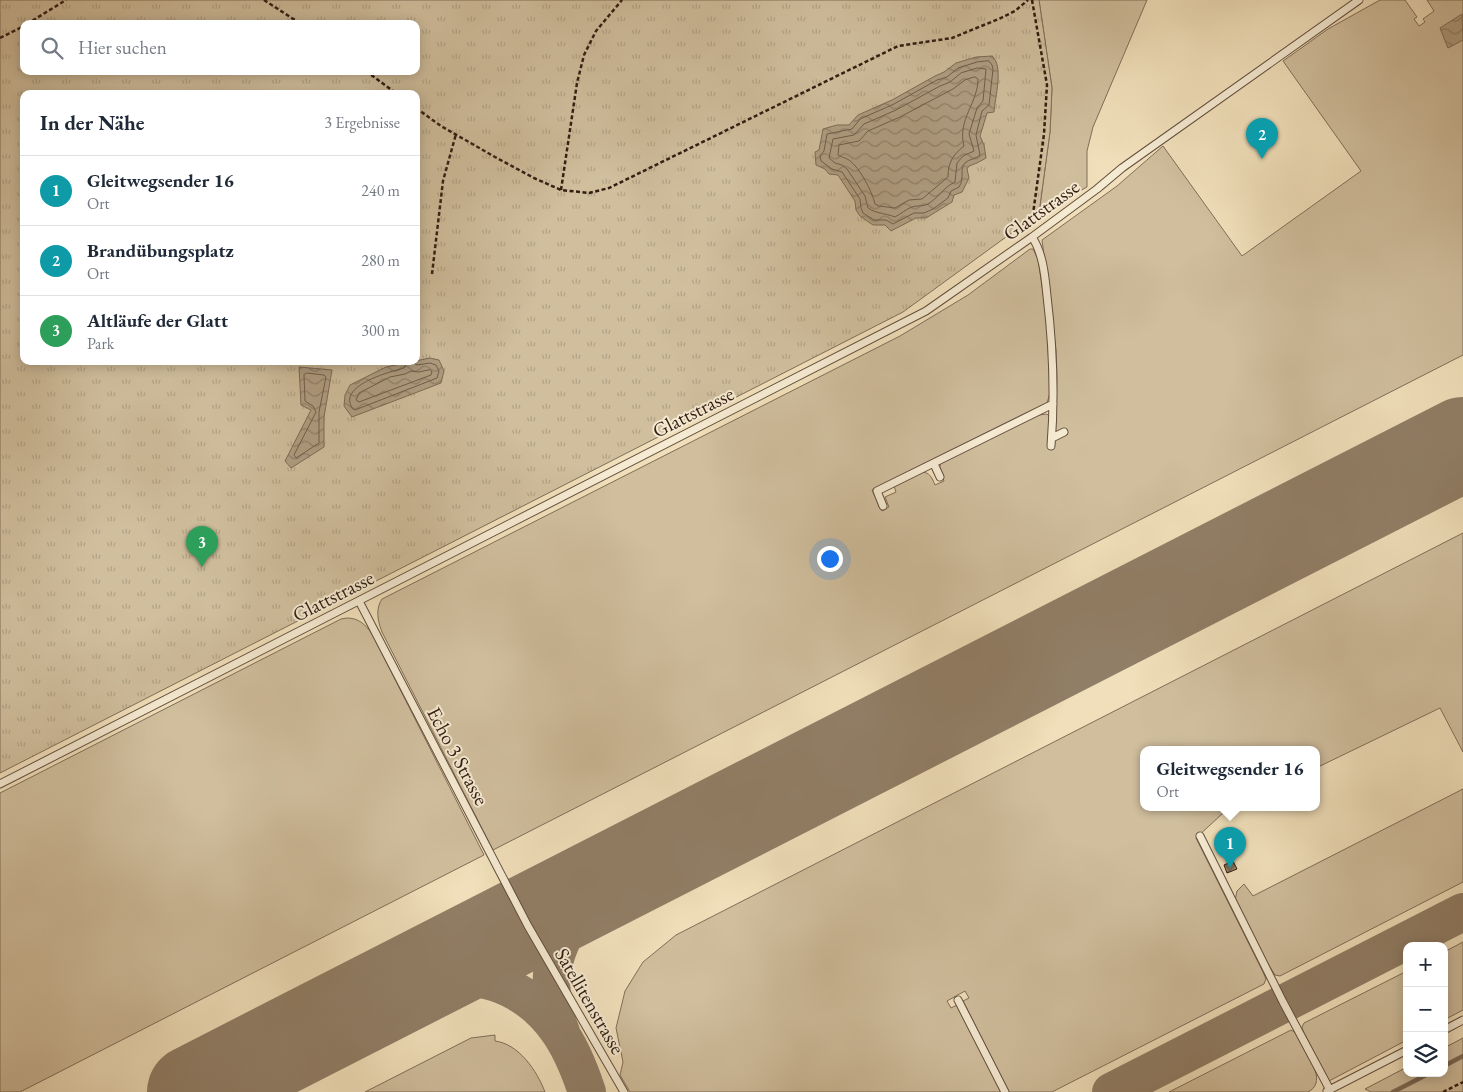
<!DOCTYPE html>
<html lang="de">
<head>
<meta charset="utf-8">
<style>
	:root { --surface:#fff; --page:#f2f2f3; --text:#1f2937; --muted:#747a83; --line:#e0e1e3; --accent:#111827 }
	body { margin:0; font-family:"EB Garamond",serif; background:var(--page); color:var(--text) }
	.controls { position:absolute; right:15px; bottom:15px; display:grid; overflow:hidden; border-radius:10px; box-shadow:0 2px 12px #0003 }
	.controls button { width:45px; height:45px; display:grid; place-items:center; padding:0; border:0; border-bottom:1px solid var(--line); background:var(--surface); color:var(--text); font:25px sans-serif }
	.you { position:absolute; left:829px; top:558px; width:18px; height:18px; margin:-12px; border:4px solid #fff; border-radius:50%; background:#1a73e8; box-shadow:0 0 0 8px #1a73e833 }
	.badge { display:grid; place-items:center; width:32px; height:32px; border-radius:50%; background:var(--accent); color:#fff; font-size:16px; font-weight:700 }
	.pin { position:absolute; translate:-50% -41px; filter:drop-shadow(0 1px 2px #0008) }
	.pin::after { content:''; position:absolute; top:26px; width:18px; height:15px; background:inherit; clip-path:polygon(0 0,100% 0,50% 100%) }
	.popup { position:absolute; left:1140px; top:746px; width:180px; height:65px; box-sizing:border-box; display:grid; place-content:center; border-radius:10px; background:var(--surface); filter:drop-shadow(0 1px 4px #0005); font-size:16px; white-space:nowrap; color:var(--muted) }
	.popup b { font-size:19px; color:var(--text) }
	.popup::after { content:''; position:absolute; left:50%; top:100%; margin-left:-10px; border:10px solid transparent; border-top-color:var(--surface) }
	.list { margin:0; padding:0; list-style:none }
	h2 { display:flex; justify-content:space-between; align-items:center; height:65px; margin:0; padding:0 20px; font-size:21px }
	h2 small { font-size:16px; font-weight:400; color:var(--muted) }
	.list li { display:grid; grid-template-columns:32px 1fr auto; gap:15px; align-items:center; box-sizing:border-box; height:70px; padding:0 20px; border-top:1px solid var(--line) }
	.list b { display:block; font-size:19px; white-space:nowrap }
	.list p { margin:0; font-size:16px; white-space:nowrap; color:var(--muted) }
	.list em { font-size:16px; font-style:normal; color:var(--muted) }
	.icon { flex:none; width:28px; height:28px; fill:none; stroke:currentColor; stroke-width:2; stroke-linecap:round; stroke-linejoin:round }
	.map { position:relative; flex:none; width:1463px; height:1092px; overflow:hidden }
	.search { position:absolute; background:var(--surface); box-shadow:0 2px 12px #0003; left:20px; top:20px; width:400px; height:55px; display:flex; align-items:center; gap:12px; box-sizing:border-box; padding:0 18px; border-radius:10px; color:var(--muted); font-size:19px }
	.panel { position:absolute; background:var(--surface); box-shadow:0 2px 12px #0003; left:20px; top:90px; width:400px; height:275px; border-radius:10px }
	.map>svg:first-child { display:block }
	.green { fill:#d0be9d; stroke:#816e58 }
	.park { fill:url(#park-tufts); stroke:#816e58; fill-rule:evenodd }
	.water { fill:url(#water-waves); stroke:#7d6a55 }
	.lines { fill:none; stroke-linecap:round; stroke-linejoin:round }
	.shore { stroke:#705d4a; stroke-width:1 }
	.stream { stroke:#7d6a55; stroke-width:4.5 }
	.taxiway { stroke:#917e66; stroke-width:38 }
	.runway { stroke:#917e66; stroke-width:94 }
	.building { fill:url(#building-cross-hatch); stroke:#321d12 }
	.lane-casing { stroke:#624e3c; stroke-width:9 }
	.path { stroke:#321d12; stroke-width:2.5; stroke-dasharray:4 2.5; stroke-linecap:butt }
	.lane { stroke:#f5ead2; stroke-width:7 }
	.labels { text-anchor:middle; stroke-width:4; stroke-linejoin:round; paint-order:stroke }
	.street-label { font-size:20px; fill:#321d12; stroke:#f5ead2 }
</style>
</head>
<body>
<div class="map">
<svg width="1463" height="1092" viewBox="0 0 1463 1092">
	<defs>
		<pattern id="park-tufts" width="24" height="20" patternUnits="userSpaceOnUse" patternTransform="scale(1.25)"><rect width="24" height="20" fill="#d0be9d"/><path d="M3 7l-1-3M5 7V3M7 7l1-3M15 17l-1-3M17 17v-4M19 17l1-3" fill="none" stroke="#b3a386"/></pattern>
		<pattern id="water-waves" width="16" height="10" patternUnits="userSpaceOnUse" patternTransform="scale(1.25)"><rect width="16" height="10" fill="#af9d81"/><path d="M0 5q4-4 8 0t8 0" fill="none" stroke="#8f7f68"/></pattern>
		<pattern id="building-cross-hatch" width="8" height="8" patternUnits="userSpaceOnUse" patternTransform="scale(1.25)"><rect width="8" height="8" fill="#958269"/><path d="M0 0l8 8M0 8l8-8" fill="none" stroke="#7a6a55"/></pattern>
	</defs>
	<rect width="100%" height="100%" fill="#f0dfba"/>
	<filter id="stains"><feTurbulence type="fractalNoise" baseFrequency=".004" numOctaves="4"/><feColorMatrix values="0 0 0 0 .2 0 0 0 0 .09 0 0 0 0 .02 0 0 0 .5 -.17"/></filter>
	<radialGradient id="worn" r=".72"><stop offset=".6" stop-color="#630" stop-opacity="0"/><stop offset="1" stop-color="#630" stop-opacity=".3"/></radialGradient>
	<path class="green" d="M1039,0H1147L1093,127L1087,151V187L1039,213L1050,132L1052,88Z
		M1380,0H1405L1417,17L1414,19L1419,26L1425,22L1423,19L1434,11L1427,0H1463V355L493,850L382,632C378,622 375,609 382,599L900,336L968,295L1030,249H1033L1038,259L1047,320L1050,393L1047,403L1042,407L872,490L882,511L889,507L885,497L896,492L894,486L921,472C930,472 932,478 935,485L944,481C942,474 937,468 942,461L1039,415L1047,414L1050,417L1048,448L1053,449L1055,440L1068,433L1065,428L1055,433L1057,378L1056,350L1042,240L1117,186L1163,146L1242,256L1361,171L1283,61L1328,29Z
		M1463,533V752L1440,708L1316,768V749H1144V807H1237L1222,814L1196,838L1263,972L1266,979L1264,984L1052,1092H1009L963,1001L969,998L965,991L947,1001L951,1008L957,1005L1001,1092H630L620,1075L623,1062L616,1028L625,991L643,962L676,935Z
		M347,618C359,618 366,625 372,634L484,855L20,1092H0V793L341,619Z
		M1463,789V882L1280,976L1275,975L1263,956L1235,901L1237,891L1244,884L1253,896Z
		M1463,942V1010L1444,1020V952Z
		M1407,971V1040L1329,1081L1303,1031L1302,1027L1304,1023Z
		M1291,1030C1298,1033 1301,1042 1305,1049C1311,1061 1326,1083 1308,1092H1169Z
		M495,1035V1041C519,1044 537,1071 545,1092H365L471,1038Z
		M1463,1038V1092H1371L1365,1089L1407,1067V1073H1444V1048Z"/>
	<path class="park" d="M0,0H1039L1052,88L1050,132L1039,213L903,312L0,773ZM24,24H416V71H24ZM24,94H416V361H24Z"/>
	<path class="water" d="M1462,14L1463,40L1448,48L1440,28Z
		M992,56C1004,66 995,97 994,112L987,113L980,136L984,145L986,158L977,163L969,166L967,169L969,178L962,192L954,195L952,202L926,218H916L891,231L885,225H873L860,216L856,210L855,201L838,175L829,174L825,169L816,165L815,152L819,150L823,129L837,125H849L858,115L892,100L935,76L944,72L956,63L976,57Z
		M430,358L439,360L444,371L441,383L352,417L344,406L345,395L350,385L386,367Z
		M299,367L332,370L324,417V447L291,468L285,461L311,410L301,405Z"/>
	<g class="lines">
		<path class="shore" d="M989,61L992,65L993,69L989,105L982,111L976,135L980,155C976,159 969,159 965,163C959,168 965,178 959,187L951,191L948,198L933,209L924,213H914L893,224L886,220H874L863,213L861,208L860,199L842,172L832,169L821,161L820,156L824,151L827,134L852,129L860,119L894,104L937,80L947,77L958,68L977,62Z
			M978,68L986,69L983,101L977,108L969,134L974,151L963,156L957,163L955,182C944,187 938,198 928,204C922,207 918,205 912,207C906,209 901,214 895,217C885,213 877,214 868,208L865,196L847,169L842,165L835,163L829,158L833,139L854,135L864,124L896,110L940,86L950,82L961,73Z
			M975,77L978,79C978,103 957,120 964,146C953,155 948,162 948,177L922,199L909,200L895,208L879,206L875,204C872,191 860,168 849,160C846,158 841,157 838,155L839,145L859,141L868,131L900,117L953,89L965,80Z
			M408,361L404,368C389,372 336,386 353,409L355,410L437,378L439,371L436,365L430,363L417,365L411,361
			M430,370L432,372L431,375L359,402L356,400L359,393L390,377L405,374L411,371L418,372Z
			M307,373L324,375L326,377L319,412V443L296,458L294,455L316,412L313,406L305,401L304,375Z"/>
		<path class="stream" d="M1444,1066L1463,1056
			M1393,1092L1430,1073"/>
		<path class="taxiway" d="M398,988C457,965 520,976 558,1030C571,1048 580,1071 587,1092
			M561,1032C534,966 567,914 620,874
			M1111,1092L1463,912"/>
		<path class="runway" d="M194,1092L1463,444"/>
	</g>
	<path class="building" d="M1233,861L1237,869L1227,873L1224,865Z"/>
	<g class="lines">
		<g class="lane-casing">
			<path id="lane" d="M1032,237C1043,253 1045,276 1047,296C1053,346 1055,396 1051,446
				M1052,438L1064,432
				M934,464L940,477
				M883,506L877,491L1053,404
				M359,601L528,926L624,1092
				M0,784L926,311L1032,237L1097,189L1122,168L1359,0
				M1200,836L1283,1002L1330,1090
				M958,1000L1005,1092
				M1444,1030L1463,1020
				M1327,1091L1407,1050"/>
		</g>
		<path class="path" d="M264,0L301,24
			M1032,0L1047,85L1044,134L1033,214
			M27,24L66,0
			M0,38L24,26
			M366,71L397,94
			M416,108L441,126L495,157L534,178L561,190L589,193L609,188L898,46L952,38L1001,18L1015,11L1028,0
			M561,190L577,83L584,55L596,31L622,0
			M432,274L443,181L456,134
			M1443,1092L1463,1082"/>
		<use href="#lane" class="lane"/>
	</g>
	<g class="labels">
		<g class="street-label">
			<text transform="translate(1041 210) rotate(-36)" y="7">Glattstrasse</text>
			<text transform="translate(693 412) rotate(-27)" y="7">Glattstrasse</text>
			<text transform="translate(333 596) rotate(-27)" y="7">Glattstrasse</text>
			<text transform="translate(458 756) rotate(62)" y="7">Echo 3 Strasse</text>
			<text transform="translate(590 1001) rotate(60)" y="7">Satellitenstrasse</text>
		</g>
	</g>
	<rect width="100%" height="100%" filter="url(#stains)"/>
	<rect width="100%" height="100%" fill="url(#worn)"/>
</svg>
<div class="controls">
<button>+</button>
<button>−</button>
<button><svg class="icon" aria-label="layers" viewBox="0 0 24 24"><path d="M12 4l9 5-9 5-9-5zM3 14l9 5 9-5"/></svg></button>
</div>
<div class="you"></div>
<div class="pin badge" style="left:1230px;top:868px;background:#0f9aa8">1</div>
<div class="popup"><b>Gleitwegsender 16</b>Ort</div>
<div class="pin badge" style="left:1262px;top:159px;background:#0f9aa8">2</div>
<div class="pin badge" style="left:202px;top:567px;background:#2e9e5b">3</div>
<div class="search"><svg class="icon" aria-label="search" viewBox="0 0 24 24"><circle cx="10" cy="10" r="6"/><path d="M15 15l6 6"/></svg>Hier suchen</div>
<section class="panel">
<h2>In der Nähe<small>3 Ergebnisse</small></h2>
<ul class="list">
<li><span class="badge" style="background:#0f9aa8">1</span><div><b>Gleitwegsender 16</b><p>Ort</p></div><em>240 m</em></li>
<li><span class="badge" style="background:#0f9aa8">2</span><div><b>Brandübungsplatz</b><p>Ort</p></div><em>280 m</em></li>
<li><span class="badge" style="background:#2e9e5b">3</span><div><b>Altläufe der Glatt</b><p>Park</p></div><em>300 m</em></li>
</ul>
</section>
</div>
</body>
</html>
